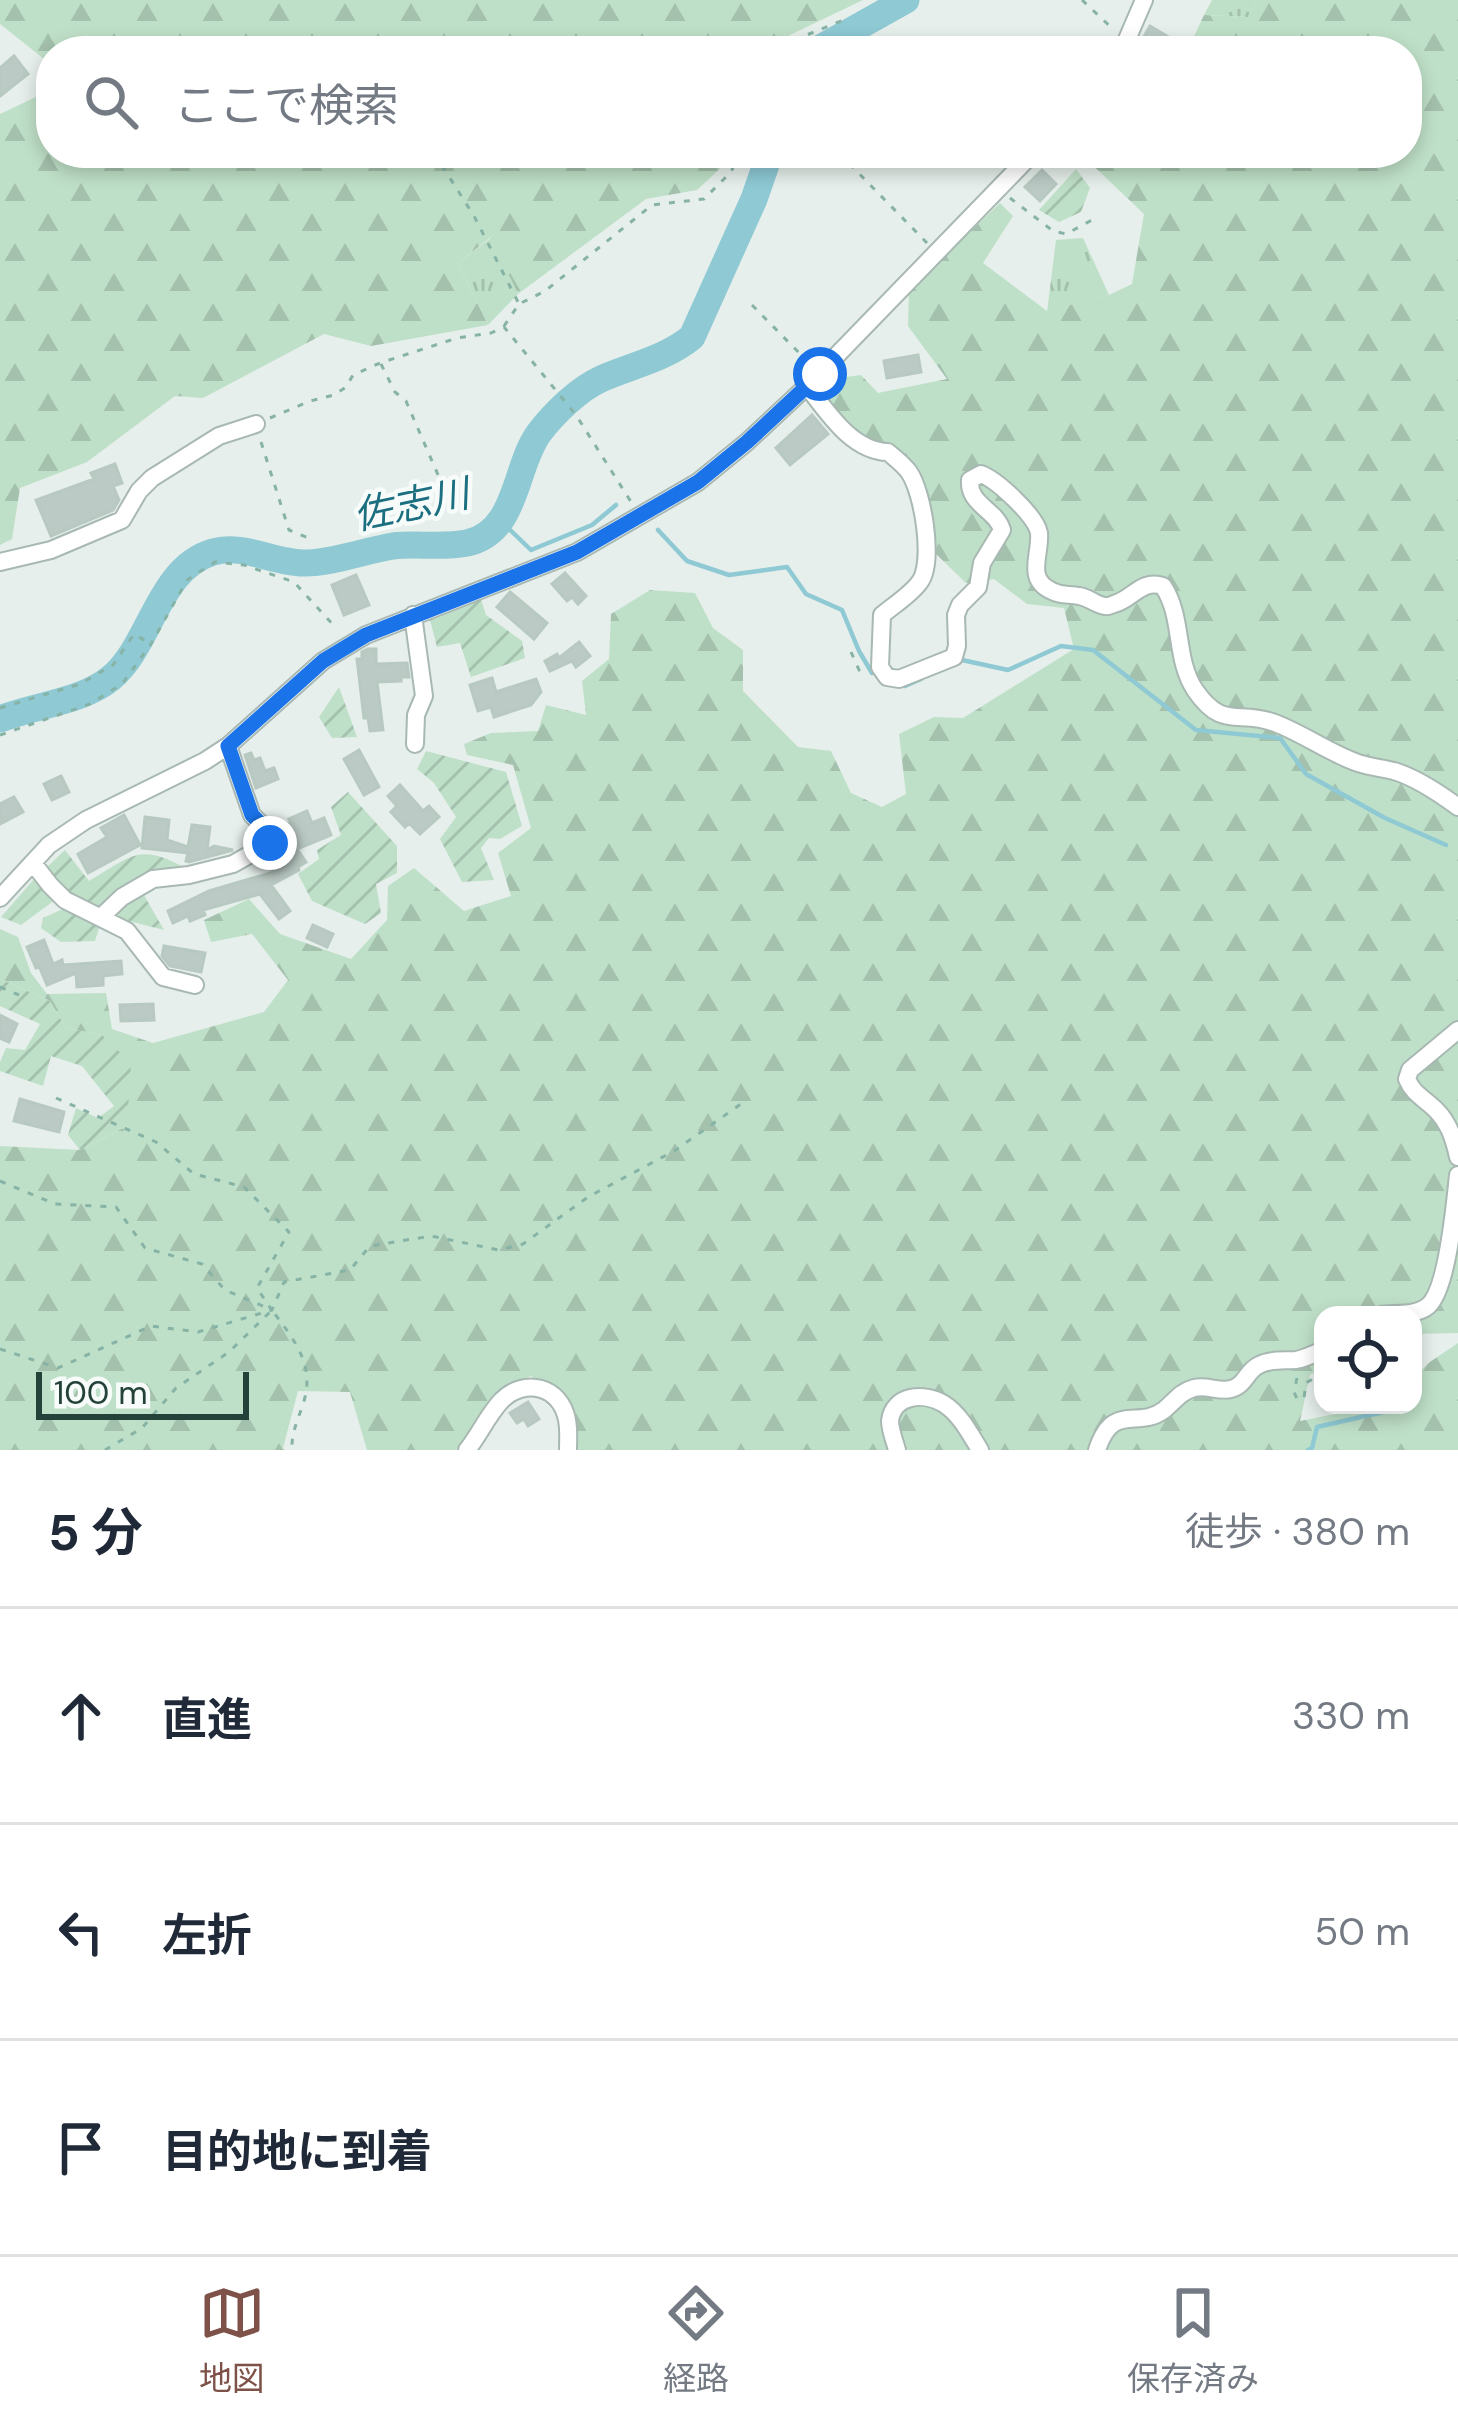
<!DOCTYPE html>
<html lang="ja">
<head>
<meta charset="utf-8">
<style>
	:root { --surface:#fff; --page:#f2f2f3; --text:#1f2937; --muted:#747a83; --line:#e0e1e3; --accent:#7f5249 }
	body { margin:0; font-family:"DM Sans","Noto Sans JP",sans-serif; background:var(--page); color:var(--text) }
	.controls { position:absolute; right:36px; bottom:36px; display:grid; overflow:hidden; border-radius:24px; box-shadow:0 6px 18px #0003 }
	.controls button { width:108px; height:108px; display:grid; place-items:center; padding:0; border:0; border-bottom:3px solid var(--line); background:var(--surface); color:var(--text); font:60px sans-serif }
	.scale { position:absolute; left:36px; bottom:30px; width:213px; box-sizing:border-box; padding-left:12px; border:6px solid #24423a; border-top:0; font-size:33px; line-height:42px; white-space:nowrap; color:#24423a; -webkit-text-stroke:9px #f7fbf9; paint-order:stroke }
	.stop { position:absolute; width:36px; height:36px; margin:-27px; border:9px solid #1a73e8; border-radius:50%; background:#fff }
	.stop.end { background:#1a73e8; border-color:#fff; box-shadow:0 3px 12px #0008 }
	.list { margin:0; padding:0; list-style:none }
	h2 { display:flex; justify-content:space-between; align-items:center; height:156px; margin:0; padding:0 48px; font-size:51px }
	h2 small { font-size:39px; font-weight:400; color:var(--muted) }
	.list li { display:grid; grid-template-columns:78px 1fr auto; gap:36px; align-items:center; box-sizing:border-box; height:216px; padding:0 48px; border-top:3px solid var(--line) }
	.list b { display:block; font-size:45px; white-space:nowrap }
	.list em { font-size:39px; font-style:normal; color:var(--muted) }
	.icon { flex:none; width:66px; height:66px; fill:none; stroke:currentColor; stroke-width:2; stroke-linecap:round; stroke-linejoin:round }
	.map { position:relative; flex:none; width:1458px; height:1450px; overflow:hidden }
	.search { position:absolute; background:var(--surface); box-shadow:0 6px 18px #0003; left:36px; right:36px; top:36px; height:132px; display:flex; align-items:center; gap:30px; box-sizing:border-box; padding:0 42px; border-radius:48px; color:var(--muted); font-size:45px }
	.sheet { height:804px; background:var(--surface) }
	nav { display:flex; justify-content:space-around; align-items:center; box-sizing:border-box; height:168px; border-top:3px solid var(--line); background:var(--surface); font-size:33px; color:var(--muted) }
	nav a { display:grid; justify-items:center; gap:6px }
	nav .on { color:var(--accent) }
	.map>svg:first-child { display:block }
	.grass { fill:url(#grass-tufts) }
	.forest { fill:url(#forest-firs) }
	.garden { fill:url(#garden-furrows) }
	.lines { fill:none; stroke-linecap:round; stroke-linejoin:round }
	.stream { stroke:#8ec9d4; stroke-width:4.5 }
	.river { stroke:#8ec9d4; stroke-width:27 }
	.building { fill:#bbcac4; stroke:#b8c9c2; stroke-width:3 }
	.minor-casing { stroke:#a8b8b2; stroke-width:20 }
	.path { stroke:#86b3a5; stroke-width:3; stroke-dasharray:6 9; stroke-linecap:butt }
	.minor { stroke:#fff; stroke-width:16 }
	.route { stroke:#1a73e8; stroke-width:15 }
	.labels { text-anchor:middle; stroke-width:9; stroke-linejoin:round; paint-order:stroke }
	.water-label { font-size:39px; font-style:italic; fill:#1c6f80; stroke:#f7fbf9 }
</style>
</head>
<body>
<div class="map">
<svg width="1458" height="1450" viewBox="0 0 1458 1450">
	<defs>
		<pattern id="grass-tufts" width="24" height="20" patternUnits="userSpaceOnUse" patternTransform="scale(3)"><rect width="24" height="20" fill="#bfe0c8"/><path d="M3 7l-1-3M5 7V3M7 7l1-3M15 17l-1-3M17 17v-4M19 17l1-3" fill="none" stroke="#a4c1ad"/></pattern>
		<pattern id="forest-firs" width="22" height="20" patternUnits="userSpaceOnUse" patternTransform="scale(3)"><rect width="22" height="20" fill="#bfe0c8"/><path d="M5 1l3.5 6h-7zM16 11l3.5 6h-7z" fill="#a4c1ad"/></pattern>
		<pattern id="garden-furrows" width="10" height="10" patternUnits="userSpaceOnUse" patternTransform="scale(3)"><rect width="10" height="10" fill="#bfe0c8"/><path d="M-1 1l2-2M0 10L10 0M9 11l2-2" fill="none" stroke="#a4c1ad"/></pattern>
	</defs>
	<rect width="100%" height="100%" fill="#e6efeb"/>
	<path class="grass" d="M1212,0H1257L1248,17L1204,15Z
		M492,237L518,294L488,325L458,263Z
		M1083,238L1109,295L1047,312L1056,240Z"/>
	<path class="forest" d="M0,0H863L790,35L775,51H51V153H729L724,165L697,190L646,199L518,294L491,237L458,263L488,325L371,346L324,334L203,398L175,396L87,462L20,488L12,539L0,545V114L38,96L44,59L0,24Z
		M1257,0H1458V1333L1413,1334V1315H1323V1367L1310,1375L1300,1421L1380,1405H1413C1413,1365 1429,1364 1458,1343V1450H574L571,1403L531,1376L497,1391L456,1450H367L350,1392L298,1391L283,1448L285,1450H0V1146L80,1150L127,1126L102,1035L66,1028L50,1001L0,979V929L18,937L31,973L47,994L106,993L112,1029L153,1043L264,1012L288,980L252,934L211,942L204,920L249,899L280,934L351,959L387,920L388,886L414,868L464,911L511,896L498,853L531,828L513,765L467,755L464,744L491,733L538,731L546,705L586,715L582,681L609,659L611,614L650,590L695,593L713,628L743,650V691L798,747L831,751L851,793L882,807L906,794L899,734L934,717L963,718L1074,649L1064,608L1027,604L994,579L966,583L935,553L922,479L873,445L826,403L831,379L861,375L878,393L947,379L908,326L909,290L1000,203L1013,216L983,263L1047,311L1109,295L1132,284L1144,214L1083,156L1085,153H1166L1169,155L1172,153H1407V51H1187L1204,15L1248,17Z"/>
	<path class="garden" d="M1076,169L1090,188L1081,212L1059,222L1039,210Z
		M480,596L486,615L522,641L525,658L471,677L460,643L437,647L429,616Z
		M339,687L357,737L332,738L319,717Z
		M426,751L506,772L522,826L500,839L489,838L481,848L494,880L462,882L440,839L456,817L434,783L417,769Z
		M348,792L397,846V873L376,884L381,913L365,924L312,901L298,874L319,859L317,850L341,835L331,807Z
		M65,850L89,881C131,857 138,842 185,868L101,909L72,900L46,868Z
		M35,878L55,900L21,925L1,917Z
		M141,890L164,930L113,917Z
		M65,908L100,925L95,941L61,942L41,928L43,918Z
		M0,979L50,1001L66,1028L102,1035L131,1063L127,1126L80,1150L68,1135L76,1108L98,1118L114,1106L82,1066L51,1056L43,1086L0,1071V1062L6,1048L25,1050L40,1024L0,1006Z"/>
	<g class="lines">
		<path class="stream" d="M498,524L507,527L531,550L592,525L616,505
			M658,530L687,561L729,575L787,567L806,594L842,610L859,651L872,673
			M958,662L962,660L1008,670L1061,646L1093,650L1196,730L1280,738L1306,774L1385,818L1446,845
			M898,685L905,686L921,679
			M1308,1450L1312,1448L1317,1427L1401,1408"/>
		<path class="river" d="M815,51L906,0
			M0,719C35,705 82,702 111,678C151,645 158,568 213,552C242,543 274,563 303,563C329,564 367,550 393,546C417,543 443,548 467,543C518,532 514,467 539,433C554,413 579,389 601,379C633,365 665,359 692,337L754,199L770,153"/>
	</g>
	<path class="building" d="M1150,26L1192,51H1159L1142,40Z
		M14,56L28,74L0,96V68Z
		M1042,170L1056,184L1040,201L1025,187Z
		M918,355L921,372L887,378L884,361Z
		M812,415L828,434L790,465L776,448Z
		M115,464L122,483L113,486L119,500L113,510L51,536L36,500L94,479L91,473Z
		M565,573L586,596L578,604L572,597L567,601L552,584Z
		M356,575L369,605L344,615L332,585Z
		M510,592L547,623L534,639L497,607Z
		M579,642L590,656L576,667L572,661L550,671L545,661L557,654L559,658Z
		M368,649H376V664L407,663L409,677H401V681L377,682L383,730L370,731L368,718H364L357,659H362V652Z
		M492,678L496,692L536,679L541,692L531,705L494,717L491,707L478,711L470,685Z
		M359,750L379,787L364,795L344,759Z
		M251,753L254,760L260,758L265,771L274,768L278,779L256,788L245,755Z
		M61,776L69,792L52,800L44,784Z
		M400,785L423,811L429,806L439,817L420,834L409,823L405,827L391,812L397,806L388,796Z
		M14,797L23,812L0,824V804Z
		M307,811L312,823L324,818L331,835L297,849L306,862L298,867L299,870L271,885L290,911L279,919L260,894L203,910L205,915L190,921L188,916L173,923L168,911L209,891L280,870L270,869L287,859L281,850L283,843L279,831L291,822L289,819Z
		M124,815L140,845L88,873L78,854L107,837L101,828Z
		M145,817L169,820L167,840L188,847L192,825L210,827L207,850L214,846L233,850L189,862L186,861L188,853L142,848Z
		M313,925L333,934L327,947L307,938Z
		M44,940L53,964L62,960L63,965L121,961L122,974L103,976V985L77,987L76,973L47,985L39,966L36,968L27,947Z
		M164,946L205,953L201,972L170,966L162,956Z
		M153,1004L154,1020L121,1021L120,1005Z
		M0,1015L17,1024L9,1042L0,1038Z
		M20,1099L64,1112L59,1132L14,1121Z
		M528,1402L539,1419L528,1426L524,1419L517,1423L510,1413Z"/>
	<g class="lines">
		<g class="minor-casing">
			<path id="minor" d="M1122,51L1144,0
				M807,386C828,413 852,451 888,452C895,458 904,465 909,472C923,492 935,564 919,583C910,595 894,605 882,615L880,667L887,677L899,679L954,657L957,646L956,615L960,605L978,587L982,563L1002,530C996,509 968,505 970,480L981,474C997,480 1036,516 1039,533C1041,555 1025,579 1052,591C1061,596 1069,594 1079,596C1088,597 1096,605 1105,606C1108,607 1111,605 1114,604C1133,599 1141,579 1163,586C1184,618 1174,658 1195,690C1223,731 1238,709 1275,723C1304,734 1329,753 1358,763C1370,767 1382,768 1394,771C1417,778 1439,793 1458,807
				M0,562L51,550L122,520L139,491L152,478L219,436L256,424
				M413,615L424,696L416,715L415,744
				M33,863L50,885L65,900L127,931L163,977L195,985
				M0,898L49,845L86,820L205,761L228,746L323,661L366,635L577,552L698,482L747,442L807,386L1033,153
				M101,917L122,897L153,879L189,875L233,864L270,843L261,824L252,815L228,746
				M1458,1030L1410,1070L1407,1079C1413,1094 1424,1098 1436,1110C1449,1123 1454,1139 1458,1157
				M1381,1315C1395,1313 1416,1316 1428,1306C1448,1289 1455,1202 1458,1175
				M467,1450C479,1435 488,1415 501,1401C524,1377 561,1386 567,1420C569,1430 568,1441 568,1450
				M897,1450C895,1442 890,1430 890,1421C893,1394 925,1392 944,1404C960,1414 970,1434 980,1450
				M1097,1450C1113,1401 1137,1430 1164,1410C1175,1401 1180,1392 1194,1388C1207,1385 1219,1392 1231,1389C1246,1385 1246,1371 1259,1365C1270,1359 1284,1361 1296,1360C1306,1358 1314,1354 1323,1350"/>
		</g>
		<path class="path" d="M1082,0L1113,29
			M784,51L792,41L846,19
			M434,153L474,216L518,302
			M839,153L927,243
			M1010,198L1053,231L1066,234L1092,220
			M752,305L810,364
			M504,326L519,304L545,291L652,205L704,199L731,172L739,153
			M381,364L395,392L406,401L442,484
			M270,418L310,401L334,395L346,387L353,375L380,363L457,338L491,333L504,327L576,415L633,505
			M261,442L289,530L313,540
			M851,652L859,670L865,674
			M0,708L80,684L113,665L134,634L149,643
			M0,735L90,704L122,684L151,644L187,580L215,562L244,565L294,582L336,628
			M0,987L19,995
			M56,1098L156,1142L194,1174L244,1187L289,1232L257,1288L271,1309
			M0,1181L55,1204L116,1207L145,1248L202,1264L225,1290L270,1309
			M0,1349L58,1368L151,1326L198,1332L272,1310L284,1282L350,1270L370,1246L431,1236L499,1250L523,1244L588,1197L674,1151L741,1104
			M1297,1378L1294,1392L1297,1399L1304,1398L1306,1383L1323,1373
			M105,1450L142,1428L176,1388L229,1352L272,1310C293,1339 315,1363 304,1401C299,1418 291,1432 292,1450"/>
		<use href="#minor" class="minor"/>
	</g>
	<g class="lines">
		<path class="route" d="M270,843L261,824L252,815L228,746L323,661L366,635L577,552L698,482L747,442L820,374"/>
	</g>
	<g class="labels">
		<g class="water-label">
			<text transform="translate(411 504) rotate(-12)" y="14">佐志川</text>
		</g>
	</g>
</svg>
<div class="controls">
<button><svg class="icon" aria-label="locate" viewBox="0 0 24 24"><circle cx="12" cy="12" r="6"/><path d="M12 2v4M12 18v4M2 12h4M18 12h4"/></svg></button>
</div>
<div class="scale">100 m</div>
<div class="stop" style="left:820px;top:374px"></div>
<div class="stop end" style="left:270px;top:843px"></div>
<div class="search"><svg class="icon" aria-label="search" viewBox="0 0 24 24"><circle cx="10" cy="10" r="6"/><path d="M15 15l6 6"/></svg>ここで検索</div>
</div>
<section class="sheet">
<h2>5 分<small>徒歩 · 380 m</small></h2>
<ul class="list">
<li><svg class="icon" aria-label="ahead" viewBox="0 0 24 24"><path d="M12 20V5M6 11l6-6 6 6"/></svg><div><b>直進</b></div><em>330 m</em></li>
<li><svg class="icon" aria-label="left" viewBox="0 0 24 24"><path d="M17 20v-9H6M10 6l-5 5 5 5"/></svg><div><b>左折</b></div><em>50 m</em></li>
<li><svg class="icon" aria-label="arrive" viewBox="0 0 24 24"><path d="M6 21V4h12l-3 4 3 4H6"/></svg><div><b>目的地に到着</b></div></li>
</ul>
</section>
<nav>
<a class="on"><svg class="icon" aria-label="map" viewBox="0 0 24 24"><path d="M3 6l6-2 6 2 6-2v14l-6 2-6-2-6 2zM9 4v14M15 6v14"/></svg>地図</a>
<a><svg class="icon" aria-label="directions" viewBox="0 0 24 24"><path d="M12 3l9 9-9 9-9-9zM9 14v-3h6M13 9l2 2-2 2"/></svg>経路</a>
<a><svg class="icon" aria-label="saved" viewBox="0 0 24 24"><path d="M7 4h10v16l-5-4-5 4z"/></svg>保存済み</a>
</nav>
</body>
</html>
